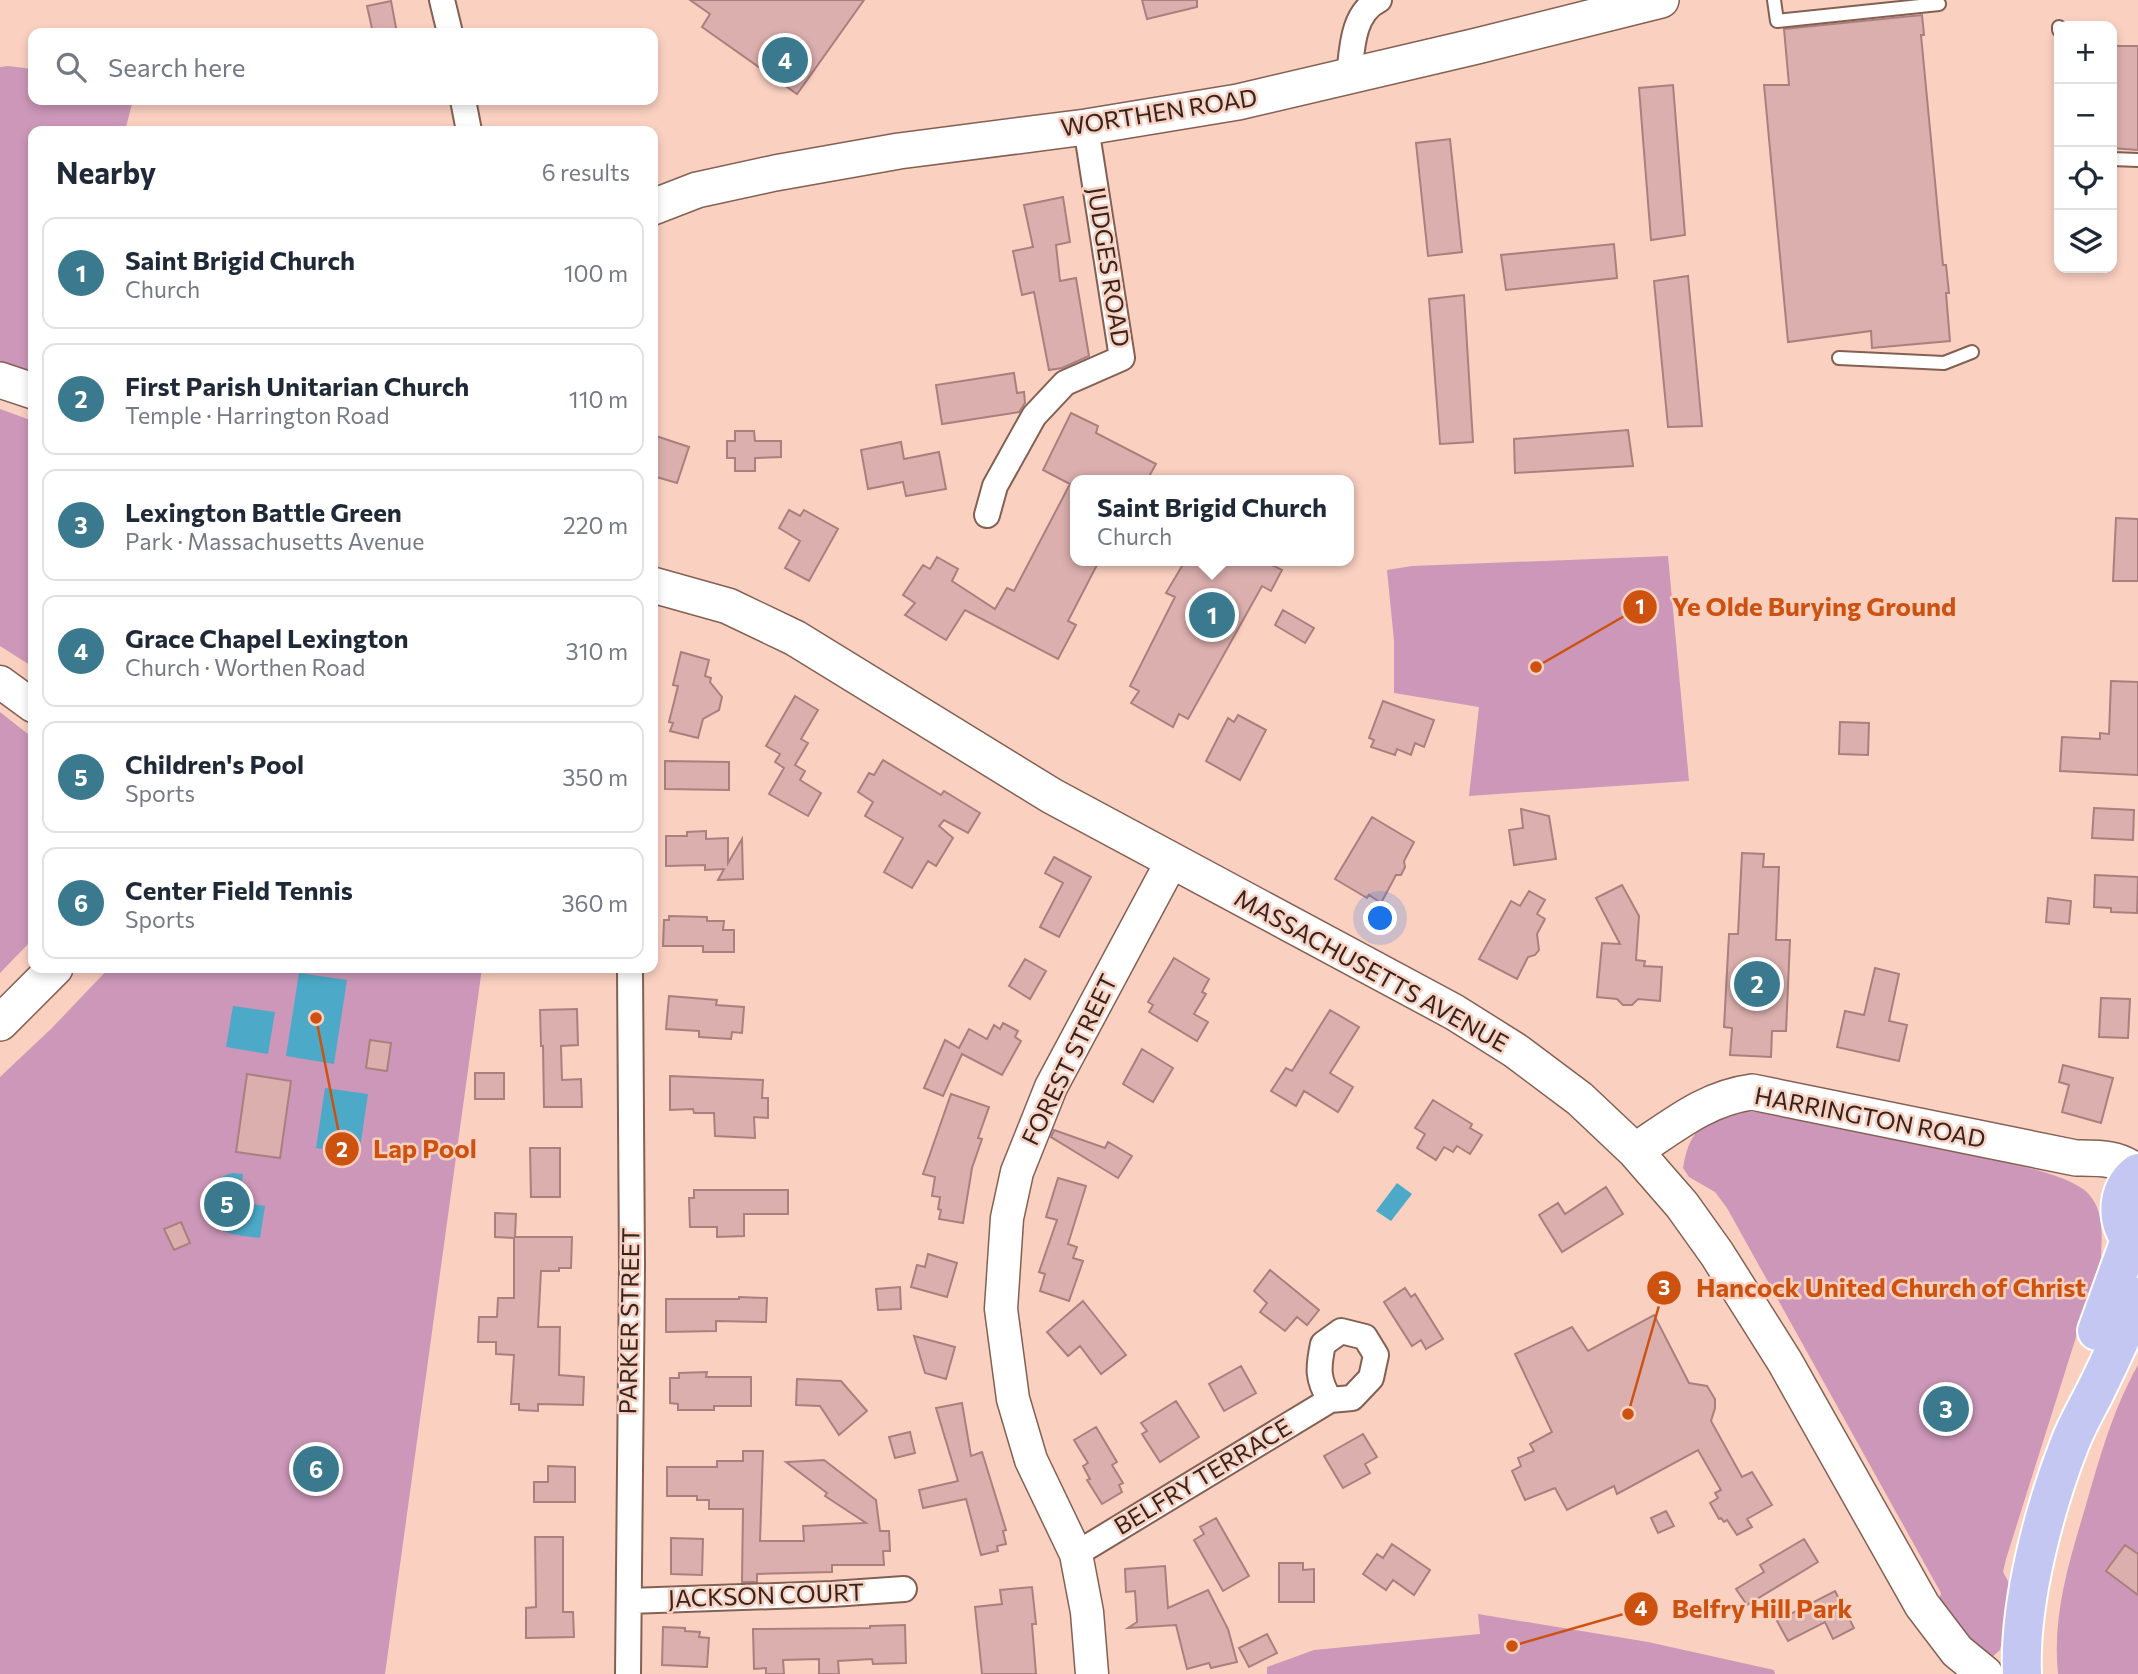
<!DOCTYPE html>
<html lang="en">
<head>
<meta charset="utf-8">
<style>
	:root { --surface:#fff; --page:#f2f2f3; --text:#1f2937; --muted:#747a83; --line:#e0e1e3; --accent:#3a798e }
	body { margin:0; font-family:Commissioner,sans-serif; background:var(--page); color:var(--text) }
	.controls { position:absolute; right:21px; top:21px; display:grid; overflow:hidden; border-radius:14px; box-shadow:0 4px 10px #0003 }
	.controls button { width:63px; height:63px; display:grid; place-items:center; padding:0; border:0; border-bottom:2px solid var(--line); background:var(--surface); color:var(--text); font:35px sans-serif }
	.you { position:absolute; left:1381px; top:919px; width:24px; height:24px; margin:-18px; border:5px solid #fff; border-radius:50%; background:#1a73e8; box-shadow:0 0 0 10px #1a73e833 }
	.badge { display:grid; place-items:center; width:46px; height:46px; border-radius:50%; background:var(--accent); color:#fff; font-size:23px; font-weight:700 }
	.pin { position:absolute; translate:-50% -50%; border:4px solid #fff; box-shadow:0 2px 7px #0006 }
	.popup { position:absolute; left:1070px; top:475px; width:284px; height:91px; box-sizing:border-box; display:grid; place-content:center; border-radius:14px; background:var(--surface); filter:drop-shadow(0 2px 5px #0005); font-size:23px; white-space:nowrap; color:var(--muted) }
	.popup b { font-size:26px; color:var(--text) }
	.popup::after { content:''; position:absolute; left:50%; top:100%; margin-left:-14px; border:14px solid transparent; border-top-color:var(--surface) }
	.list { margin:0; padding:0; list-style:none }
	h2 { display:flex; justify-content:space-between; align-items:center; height:91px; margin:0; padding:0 28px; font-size:30px }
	h2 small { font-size:23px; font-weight:400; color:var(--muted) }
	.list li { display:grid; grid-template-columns:46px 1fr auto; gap:21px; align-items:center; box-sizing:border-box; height:112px; margin:0 14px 14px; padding:0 14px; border:2px solid var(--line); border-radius:14px }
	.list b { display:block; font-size:26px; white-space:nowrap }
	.list p { margin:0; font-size:23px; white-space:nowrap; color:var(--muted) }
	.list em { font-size:23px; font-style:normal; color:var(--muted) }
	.icon { flex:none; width:38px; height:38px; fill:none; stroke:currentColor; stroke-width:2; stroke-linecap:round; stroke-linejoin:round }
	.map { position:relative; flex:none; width:2138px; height:1674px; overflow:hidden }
	.search { position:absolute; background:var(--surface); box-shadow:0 4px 10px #0003; left:28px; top:28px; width:630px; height:77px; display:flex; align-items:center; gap:18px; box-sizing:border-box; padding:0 24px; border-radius:14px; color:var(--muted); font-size:26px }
	.panel { position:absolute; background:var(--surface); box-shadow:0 4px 10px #0003; left:28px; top:126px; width:630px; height:847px; border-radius:14px }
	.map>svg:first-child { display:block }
	.green { fill:#cc97b8 }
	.water { fill:#4caac8 }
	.building { fill:#dbafad; stroke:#a9807e; stroke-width:2 }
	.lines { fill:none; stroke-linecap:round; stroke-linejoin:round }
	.service-casing { stroke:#846053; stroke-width:16 }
	.minor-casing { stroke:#846053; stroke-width:28 }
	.tertiary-casing { stroke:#846053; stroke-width:35 }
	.secondary-casing { stroke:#846053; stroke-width:38 }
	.primary-casing { stroke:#fff; stroke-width:42 }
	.service { stroke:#fff; stroke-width:12 }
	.minor { stroke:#fff; stroke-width:24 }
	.tertiary { stroke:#fff; stroke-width:32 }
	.secondary { stroke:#fff; stroke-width:35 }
	.primary { stroke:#c5c7f3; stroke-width:38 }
	.labels { text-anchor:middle; stroke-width:5; stroke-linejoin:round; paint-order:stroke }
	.street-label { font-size:24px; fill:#33241e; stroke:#fad0c1 }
	.leader { fill:none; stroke:#cd510f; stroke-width:2.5 }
	.callout-dot { fill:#cd510f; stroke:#fad0c1; stroke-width:2.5 }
	.mark-label { font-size:21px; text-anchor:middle; font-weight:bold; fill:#fff }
	.callout-label { font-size:26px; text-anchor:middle; font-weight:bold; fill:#cd510f; stroke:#fad0c1; stroke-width:5; stroke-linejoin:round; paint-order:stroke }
</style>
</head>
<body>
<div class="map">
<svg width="2138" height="1674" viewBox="0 0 2138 1674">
	<rect width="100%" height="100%" fill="#fad0c1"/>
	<path class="green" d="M8,66L33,69V100H133L125,131H33V362L23,387L0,380V67Z
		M0,409L33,421V667L0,646Z
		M1668,556L1689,781L1469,796L1479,707L1394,693V641L1387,570L1412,566Z
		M0,712L33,738V939L0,973Z
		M109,968H482L385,1674H0V1077L52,1028Z
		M1730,1111C1809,1112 1900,1137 1977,1156C2006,1163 2059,1172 2083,1189C2105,1206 2102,1234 2101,1258L2006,1559L2003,1572L2009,1583L2004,1631L2000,1650L1990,1659L1979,1660L1939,1601L1941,1593L1727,1208L1715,1192L1689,1177L1683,1168C1689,1133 1699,1125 1730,1111Z
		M2138,1365V1674H2058C2052,1615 2069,1562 2086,1505C2100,1457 2113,1409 2138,1365Z
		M1478,1614L1648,1642L1774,1670L1775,1674H1267V1667L1314,1650L1480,1634Z"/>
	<path class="water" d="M299,973L347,980L334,1064L286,1056Z
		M233,1006L275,1012L268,1054L226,1047Z
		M325,1088L368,1094L359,1155L316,1148Z
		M233,1173L243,1174L239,1202L265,1206L260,1238C247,1236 229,1236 218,1228C190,1210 204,1179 233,1173Z
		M1397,1183L1412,1194L1391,1221L1376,1211Z"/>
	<path class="building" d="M690,0H864L797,94L702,27L710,14Z
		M1142,0H1197V7L1147,19Z
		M391,1L397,33H373L367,6Z
		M1922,15L1924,35H1921L1943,265H1946L1949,293H1946L1950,341L1872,348L1871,331L1788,342L1764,85H1789L1784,29Z
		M2112,46H2138V150L2112,148Z
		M1673,85L1685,235L1651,240L1639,88Z
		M1450,139L1462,252L1428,256L1416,143Z
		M1063,197L1070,242L1056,245L1060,281L1076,278L1089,356L1062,368L1049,370L1034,292L1022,295L1013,251L1033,247L1024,205Z
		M1614,244L1617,278L1506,290L1501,255Z
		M1688,276L1702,426L1668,427L1654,281Z
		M1464,295L1473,442L1440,444L1429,299Z
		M1014,373L1017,393L1024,392L1025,403L1019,412L942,424L936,385Z
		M1071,413L1098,426L1096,433L1156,464L1147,480H1075V561H1099L1068,621L1076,625L1058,659L965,610L946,640L905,615L915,603L903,595L923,565L930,569L937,557L958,569L952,581L995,609L1007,588L1014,591L1070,484L1043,470Z
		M1628,430L1633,466L1515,473L1514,439Z
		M735,431H754L755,441H781V457L755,458V471H735V458H727V441H735Z
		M653,435L689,447L677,483L653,476Z
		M901,442L904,459L939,452L946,489L906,496L903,482L868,489L861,450Z
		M789,510L800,516L804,510L838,529L809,581L785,568L800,541L779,528Z
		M2116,518L2138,519V581H2113Z
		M1185,561H1264L1282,570L1271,591L1262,586L1188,719L1179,714L1173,727L1131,703L1139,691L1130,686L1175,597L1166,593Z
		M1283,610L1314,628L1305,643L1275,625Z
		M681,652L709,660L705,676L711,678L710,682L722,697L719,710L703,719L698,738L670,731L673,723L669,722L678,686L673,685Z
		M2111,681L2138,682V775L2060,771L2062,737L2100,739V733L2109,734Z
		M795,696L818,710L801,739L808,743L795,765L805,771L800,780L821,793L808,816L769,794L784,768L775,762L780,754L766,746Z
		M1383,701L1434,720L1424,747L1415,743L1411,755L1397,749L1395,755L1371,747L1374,740L1369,738Z
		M1238,715L1266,730L1240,780L1206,761L1228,718L1234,722Z
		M1840,722L1869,723L1868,755L1839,754Z
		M883,760L941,795L944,791L980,813L968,833L944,820L939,826L953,838L936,866L928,861L912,888L884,872L903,838L865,816L873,802L858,792L869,773L874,775Z
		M665,761L729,762V790L665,789Z
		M2094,808L2134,810L2133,840L2092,838Z
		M1521,809L1549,816L1556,859L1514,865L1509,830L1523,828Z
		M1372,817L1414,842L1404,861L1405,867L1401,875H1396L1381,903L1369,895L1367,898L1335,879Z
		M706,831V839L728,838V863L742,839L743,879L718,880L724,869L705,870V865L666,866V836H687V832Z
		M1742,853L1764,854L1763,867H1779L1776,940H1790L1786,1031H1772L1771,1057L1730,1055L1732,1028L1724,1027L1729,934H1738Z
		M1054,857L1091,877L1059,937L1040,927L1063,883L1045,873Z
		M2095,875L2138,877L2137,913L2111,912V908L2094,907Z
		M1622,885L1639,916L1636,960L1645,961L1644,966L1662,967L1660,1001L1638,999L1632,1005H1623L1617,999L1597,997L1602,943L1620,944L1596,898Z
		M1529,891L1545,900L1537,914L1545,919L1537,934L1539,950L1535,955L1528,957L1517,979L1479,959L1511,901L1520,906Z
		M2048,898L2071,901L2069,924L2046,922Z
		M669,916L707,917V921H724L723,930H734V952H703V946H663L664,920H669Z
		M1174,958L1209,979L1202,992L1206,994L1194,1014L1208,1022L1197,1041L1149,1012L1153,1005L1148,1002Z
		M1025,959L1046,971L1030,999L1009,986Z
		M1875,968L1899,974L1889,1021L1907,1025L1899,1061L1837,1047L1845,1011L1864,1015Z
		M669,996L717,1000L716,1005L744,1007L742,1033L732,1032L731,1039L699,1037V1031L666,1029Z
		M2101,998L2130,999L2128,1038L2099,1037Z
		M577,1009L578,1045L561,1046L562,1080L581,1079L582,1107H544L543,1046H541L540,1010Z
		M1330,1010L1359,1027L1330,1073L1353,1087L1338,1112L1304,1091L1296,1106L1271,1091L1286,1068L1292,1071Z
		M1003,1023L1018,1031L1015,1037L1021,1041L1002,1075L962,1054L943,1096L924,1088L945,1040L959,1048L969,1029L987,1039L994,1025L1000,1029Z
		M370,1040L391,1043L387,1071L366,1068Z
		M1142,1049L1173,1068L1153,1102L1123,1084Z
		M2063,1065L2113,1078L2101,1123L2062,1112L2069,1085L2059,1082Z
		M475,1073H504V1099H475Z
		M247,1074L291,1081L280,1158L236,1152Z
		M670,1076L763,1080L762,1098H768V1118L754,1117L755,1138L715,1136L714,1113H694L693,1109L670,1110Z
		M951,1094L989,1107L978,1138L982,1139L972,1168L963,1223L939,1219L941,1210L938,1209L940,1197L932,1196L935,1177L923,1174Z
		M1433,1100L1472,1124L1470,1128L1482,1135L1470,1154L1457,1146L1453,1152L1444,1147L1436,1160L1417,1148L1425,1134L1415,1128Z
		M1054,1130L1105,1148L1108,1142L1132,1156L1118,1178L1051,1137Z
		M530,1148H560V1197H531Z
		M1058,1178L1086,1186L1068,1244L1077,1247L1073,1258L1083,1261L1069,1301L1040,1291L1045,1274L1039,1272L1057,1220L1046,1217Z
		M1606,1187L1623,1214L1562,1252L1539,1215L1558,1203L1565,1214Z
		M694,1190H788V1214H744V1236L717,1237V1227H690L689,1198H694Z
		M495,1213L516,1214L515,1237H572L571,1268H559V1271H541L538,1327H560L559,1375L584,1377L583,1405L538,1404V1411L519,1410V1404H511L514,1355L496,1354V1342H478L479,1317H497L498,1298H514V1238L495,1237Z
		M181,1222L190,1243L174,1250L164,1229Z
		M928,1254L957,1263L947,1297L911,1287L917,1265L925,1267Z
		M1270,1270L1319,1310L1307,1325L1297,1317L1285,1331L1260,1312L1267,1303L1254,1291Z
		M900,1287L901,1309L878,1310L876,1289Z
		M1405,1288L1411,1297L1415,1294L1443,1339L1426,1349L1421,1340L1412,1346L1384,1302Z
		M739,1297L767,1298L766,1322L716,1321V1331L666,1332V1299H739Z
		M1083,1301L1126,1355L1101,1374L1080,1346L1068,1356L1047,1332Z
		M1654,1315L1689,1383L1707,1386L1715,1399V1408L1711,1421L1742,1477L1752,1472L1772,1505L1747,1519L1752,1527L1737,1535L1727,1520L1724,1522L1721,1518L1719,1519L1710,1503L1718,1498L1715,1493L1721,1490L1698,1450L1617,1494L1614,1486L1567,1510L1555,1488L1525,1500L1512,1471L1521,1466L1518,1458L1534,1451L1530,1444L1552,1432L1515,1354L1572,1327L1588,1351Z
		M914,1336L955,1347L946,1379L925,1373Z
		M1241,1366L1256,1393L1224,1411L1209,1384Z
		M707,1372L706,1377H751V1406H714V1410H678V1404L670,1403V1378H679V1373Z
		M797,1379L841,1381L867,1411L839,1435L820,1406L796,1405Z
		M1176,1401L1199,1437L1160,1462L1142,1434L1147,1431L1141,1423Z
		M962,1403L971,1456L982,1452L1006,1530L1003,1531L1006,1544L997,1546L998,1551L981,1555L966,1499L923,1508L919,1490L958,1481L936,1408Z
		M1096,1427L1117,1462L1112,1465L1123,1483L1119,1485L1122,1492L1102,1504L1087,1480L1090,1479L1083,1466L1088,1463L1074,1440Z
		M910,1432L915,1453L895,1458L889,1437Z
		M1363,1434L1377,1457L1365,1464L1370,1473L1343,1488L1324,1456Z
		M743,1451H763L760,1541H804L803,1526L866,1523L825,1496L827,1493L786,1462L824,1460L876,1500L880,1531H889L890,1551H883L884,1565H832V1572L757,1574V1582H742L743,1509H709V1500H697V1496H667V1467H717V1461H743Z
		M548,1466L575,1467V1502H534V1482H548Z
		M1666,1511L1674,1526L1658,1533L1651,1518Z
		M1216,1518L1249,1576L1223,1591L1194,1540L1204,1534L1200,1527Z
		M535,1537H563V1612H573L574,1637L526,1638V1608L536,1607Z
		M671,1538L703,1539L702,1575L671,1574Z
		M1804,1539L1818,1562L1747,1605L1736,1589L1764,1572L1760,1565Z
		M1392,1544L1430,1570L1414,1595L1393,1580L1386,1590L1363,1574L1377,1554L1383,1558Z
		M2125,1545L2138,1554V1595L2106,1571Z
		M1279,1563H1303V1570L1314,1569V1602H1279Z
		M1165,1566L1168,1608L1208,1590L1228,1629L1237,1662L1211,1668L1209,1663L1187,1669L1176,1625L1128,1628L1137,1622L1135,1591L1126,1592L1125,1569Z
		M1032,1587L1036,1624H1032L1036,1674H982L975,1607L1002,1604L1000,1590Z
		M1835,1591L1854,1628L1833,1639L1825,1622L1788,1641L1777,1621Z
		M905,1625L906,1663L873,1664L872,1659L838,1661L839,1674H819V1659L783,1660L784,1674H766V1668L754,1669L753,1629L870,1628V1626Z
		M663,1627L685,1628V1631L700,1632L699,1637L709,1638L707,1667L662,1665Z
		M1267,1634L1277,1653L1249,1667L1239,1648Z"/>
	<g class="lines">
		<g class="service-casing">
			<path id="service" d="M1774,0L1777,21L1939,4
				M2059,27V30
				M2112,159L2138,160
				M1839,358L1944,363L1972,352"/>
		</g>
		<g class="minor-casing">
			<path id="minor" d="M442,0L450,33
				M1349,76C1352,50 1352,13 1379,0
				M463,100L469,131
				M987,515L995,486L1034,416L1065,383L1122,358L1086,127
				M1076,1554L1330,1400C1317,1379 1318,1368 1323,1344L1341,1331L1365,1337L1376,1355L1371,1378L1352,1398L1330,1400
				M629,1601L832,1594L904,1589
				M628,1674L632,1266L630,968"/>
		</g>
		<g class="tertiary-casing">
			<path id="tertiary" d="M0,682L33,706
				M1092,1674L1087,1612L1076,1554L1031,1460L1013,1399L1001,1309L1007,1218L1017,1172L1051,1087L1172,861"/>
		</g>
		<g class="secondary-casing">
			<path id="secondary" d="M653,207L697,190L775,173L899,151L1086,127L1238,102L1477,46L1661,0
				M0,380L33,391
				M653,585L728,606L795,638L1052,796L1454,1012L1516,1051L1580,1099L1635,1151L1682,1205L1717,1254L1785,1362L1922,1605L1957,1651L1985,1674
				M0,1023L55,968
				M1635,1151C1673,1126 1706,1098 1752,1092L2076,1158C2098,1158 2120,1157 2137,1173"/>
		</g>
		<g class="primary-casing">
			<path id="primary" d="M2138,1173C2115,1189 2114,1230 2138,1245
				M2097,1331L2130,1240
				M2022,1674C2019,1603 2044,1509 2070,1443C2077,1425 2087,1408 2096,1390C2111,1360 2125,1329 2138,1297"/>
		</g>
		<use href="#service" class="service"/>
		<use href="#minor" class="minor"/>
		<use href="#tertiary" class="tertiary"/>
		<use href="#secondary" class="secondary"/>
		<use href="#primary" class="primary"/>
	</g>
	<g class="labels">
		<g class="street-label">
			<text transform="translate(1159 113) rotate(-9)" y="8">WORTHEN ROAD</text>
			<text transform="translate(1108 267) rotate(81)" y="8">JUDGES ROAD</text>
			<text transform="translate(1371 971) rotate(29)" y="8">MASSACHUSETTS AVENUE</text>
			<text transform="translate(1070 1060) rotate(-64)" y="8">FOREST STREET</text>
			<text transform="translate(1870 1118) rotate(11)" y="8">HARRINGTON ROAD</text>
			<text transform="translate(630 1321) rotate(-89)" y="8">PARKER STREET</text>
			<text transform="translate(1203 1477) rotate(-31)" y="8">BELFRY TERRACE</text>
			<text transform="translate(766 1596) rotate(-2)" y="8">JACKSON COURT</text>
		</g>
	</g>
	<path class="leader" d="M1536 667L1640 607M316 1018L342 1149M1628 1414L1664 1288M1512 1646L1641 1609"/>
	<g class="callout-dot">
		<circle cx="1536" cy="667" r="7"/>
		<circle cx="316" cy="1018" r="7"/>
		<circle cx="1628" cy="1414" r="7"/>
		<circle cx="1512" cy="1646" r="7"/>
		<circle cx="1640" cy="607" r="18"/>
		<circle cx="342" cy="1149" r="18"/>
		<circle cx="1664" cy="1288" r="18"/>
		<circle cx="1641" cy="1609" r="18"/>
	</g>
	<g class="mark-label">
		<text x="1640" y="614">1</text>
		<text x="342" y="1157">2</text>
		<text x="1664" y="1295">3</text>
		<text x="1641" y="1616">4</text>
	</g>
	<g class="callout-label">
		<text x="1814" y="616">Ye Olde Burying Ground</text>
		<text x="425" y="1158">Lap Pool</text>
		<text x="1891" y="1297">Hancock United Church of Christ</text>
		<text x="1762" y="1618">Belfry Hill Park</text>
	</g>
</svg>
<div class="controls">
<button>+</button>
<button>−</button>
<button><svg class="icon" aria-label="locate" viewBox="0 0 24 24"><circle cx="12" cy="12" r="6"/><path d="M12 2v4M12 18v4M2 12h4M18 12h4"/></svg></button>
<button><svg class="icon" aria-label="layers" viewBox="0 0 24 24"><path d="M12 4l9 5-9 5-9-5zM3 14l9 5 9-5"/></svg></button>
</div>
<div class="you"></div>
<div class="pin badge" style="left:1212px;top:615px">1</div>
<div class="popup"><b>Saint Brigid Church</b>Church</div>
<div class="pin badge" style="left:1757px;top:984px">2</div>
<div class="pin badge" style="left:1946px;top:1409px">3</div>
<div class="pin badge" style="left:785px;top:60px">4</div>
<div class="pin badge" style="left:227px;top:1204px">5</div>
<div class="pin badge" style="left:316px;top:1469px">6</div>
<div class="search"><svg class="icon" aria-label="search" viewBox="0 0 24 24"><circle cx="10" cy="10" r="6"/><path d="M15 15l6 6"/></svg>Search here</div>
<section class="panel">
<h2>Nearby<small>6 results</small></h2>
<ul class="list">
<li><span class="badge">1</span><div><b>Saint Brigid Church</b><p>Church</p></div><em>100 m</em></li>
<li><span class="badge">2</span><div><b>First Parish Unitarian Church</b><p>Temple · Harrington Road</p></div><em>110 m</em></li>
<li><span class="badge">3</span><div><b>Lexington Battle Green</b><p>Park · Massachusetts Avenue</p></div><em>220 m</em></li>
<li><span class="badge">4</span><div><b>Grace Chapel Lexington</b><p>Church · Worthen Road</p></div><em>310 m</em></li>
<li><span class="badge">5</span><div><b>Children's Pool</b><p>Sports</p></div><em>350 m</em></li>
<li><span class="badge">6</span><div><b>Center Field Tennis</b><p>Sports</p></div><em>360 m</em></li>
</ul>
</section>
</div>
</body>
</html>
